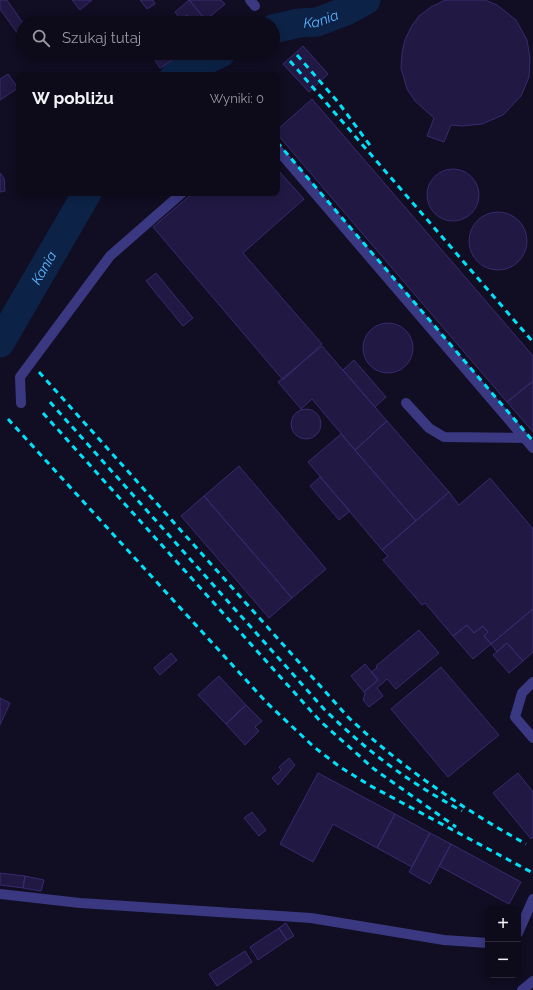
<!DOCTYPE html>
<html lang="pl">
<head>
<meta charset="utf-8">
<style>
	:root { --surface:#0d0a1a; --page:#1b1827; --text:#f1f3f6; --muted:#9a9aa2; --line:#2d2b39 }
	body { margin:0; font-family:Raleway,sans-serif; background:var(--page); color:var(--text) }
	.controls { position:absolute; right:12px; bottom:12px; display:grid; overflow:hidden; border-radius:8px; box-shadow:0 2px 10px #0003 }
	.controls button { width:36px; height:36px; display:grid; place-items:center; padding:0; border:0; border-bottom:1px solid var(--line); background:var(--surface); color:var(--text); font:20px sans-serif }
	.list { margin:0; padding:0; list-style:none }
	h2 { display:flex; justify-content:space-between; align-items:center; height:52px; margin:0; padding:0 16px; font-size:17px }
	h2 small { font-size:13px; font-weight:400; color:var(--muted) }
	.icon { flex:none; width:22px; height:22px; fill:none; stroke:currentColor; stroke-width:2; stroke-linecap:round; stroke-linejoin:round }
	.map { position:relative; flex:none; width:533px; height:990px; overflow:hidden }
	.search { position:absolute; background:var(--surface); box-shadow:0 2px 10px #0003; left:16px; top:16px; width:264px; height:44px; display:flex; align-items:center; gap:10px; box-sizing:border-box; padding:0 14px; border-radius:22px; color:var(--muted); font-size:15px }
	.panel { position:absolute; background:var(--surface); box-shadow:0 2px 10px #0003; left:16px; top:72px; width:264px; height:124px; border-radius:8px }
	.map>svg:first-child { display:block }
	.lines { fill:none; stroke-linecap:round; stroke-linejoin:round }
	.river { stroke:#0c2347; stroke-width:29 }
	.building { fill:#211943; stroke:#382b6f }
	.minor { stroke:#3a3881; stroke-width:10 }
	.rail { stroke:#00e2f9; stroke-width:3; stroke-dasharray:6 5; stroke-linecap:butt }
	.labels { text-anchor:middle; stroke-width:3; stroke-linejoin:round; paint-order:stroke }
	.water-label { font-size:14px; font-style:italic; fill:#5cb5ff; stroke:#110d22 }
</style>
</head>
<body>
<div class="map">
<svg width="533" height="990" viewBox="0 0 533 990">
	<rect width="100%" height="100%" fill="#110d22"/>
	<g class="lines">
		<g class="river">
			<path id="s1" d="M273,29L299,23L317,22L346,11L366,0"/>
			<path d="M175,75L221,53"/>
			<path id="s2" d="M0,343L87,193"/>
		</g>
	</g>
	<path class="building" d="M0,0H7L23,23V41L0,9Z
		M72,0H92L80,10Z
		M140,0H153L155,4L147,9Z
		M189,0H221L225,4L206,20Z
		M189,0L205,19L200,23H192L187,15L181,20L175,12Z
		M445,0H485L497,5L516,20L527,40L530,58L529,77L521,96L503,115L482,124L462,126L451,125L444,142L427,136L434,118L415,101L407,89L401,68L402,53L405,40L411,27L419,16L431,7Z
		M303,46L328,74L309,92L283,64Z
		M166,53L182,54L160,68L155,60Z
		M8,74L18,88L0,100V79Z
		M312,99L533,356V381L507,402L277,134V130Z
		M277,169L304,199L243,253L322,344L283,380L153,227L193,193H277Z
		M427 195a26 26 0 1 1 52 0a26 26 0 1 1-52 0Z
		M0,173L4,178L5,191L0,192Z
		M469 241a29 29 0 1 1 58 0a29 29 0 1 1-58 0Z
		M156,273L193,318L183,326L146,281Z
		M363 348a25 25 0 1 1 50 0a25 25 0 1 1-50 0Z
		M322,346L387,421L355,450L312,399L301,409L278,382Z
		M354,360L386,397L375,407L343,370Z
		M533,381V432L507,402Z
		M291 424a15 15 0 1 1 30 0a15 15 0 1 1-30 0Z
		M387,421L449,492L416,521L355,450Z
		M341,434L416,521L382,550L308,462Z
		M239,466L326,569L292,598L204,496Z
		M320,477L350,511L339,520L310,486Z
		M490,478L533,529V609L491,644L484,636L488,632L483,626L474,633L467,625L453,636L425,603L422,605L383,560L388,556L382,550L449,492L459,505Z
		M204,496L292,598L269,618L181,516Z
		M533,609V652L523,661L507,643L497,652L491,644Z
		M467,625L474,633L483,626L488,632L484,636L491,644L473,659L453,636Z
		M419,630L439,653L396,689L387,679L377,688L383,696L369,707L363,700L365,694L364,692L378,680L371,672L377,668L376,666Z
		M507,643L523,661L509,673L493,655Z
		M171,653L177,660L160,675L154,668Z
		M365,664L378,680L364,692L351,676Z
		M441,667L499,735L448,777L391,709Z
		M219,676L246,705L226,724L198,695Z
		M0,698L10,703L0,725Z
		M246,705L262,721L255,727L259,731L245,745L226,724Z
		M289,758L295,765L278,785L272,778L281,770L279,767Z
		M318,773L395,814L377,848L333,824L313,862L280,844Z
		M518,773L533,792V837L531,839L493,793Z
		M252,812L266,830L259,836L244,818Z
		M395,814L430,833L412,867L377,848Z
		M430,833L451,844L430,884L409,872Z
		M451,844L521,882L509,904L439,866Z
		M0,873L25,876L23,888L0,885Z
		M25,876L44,880L41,891L23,888Z
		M286,923L294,936L287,940L279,928Z
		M279,928L287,940L258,960L250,947Z
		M245,951L252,962L217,986L209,974Z"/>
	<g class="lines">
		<path class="minor" d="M250,0L255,6
			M277,149L533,448
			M21,403L20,377L110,256L182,193
			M406,403L429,428L444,437L525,438
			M533,682L522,693L515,717L533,738
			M0,894L80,903L311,918L444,940L488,943
			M518,933L533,899
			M522,990L533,981"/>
		<path class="rail" d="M297,55L338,102L372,148
			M290,61L533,342
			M277,142L533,441
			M39,372L348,717C401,767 463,809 526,844
			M50,402L324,709C369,753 407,781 462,811
			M43,413L320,721L374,769L456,827
			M8,419L267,703L314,747L340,767L369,785L533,873"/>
	</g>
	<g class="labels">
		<g class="water-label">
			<text dy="5" stroke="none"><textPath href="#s1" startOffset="49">Kania</textPath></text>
			<text dy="5" stroke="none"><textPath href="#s2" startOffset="87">Kania</textPath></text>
		</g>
	</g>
</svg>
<div class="controls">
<button>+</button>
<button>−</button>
</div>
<div class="search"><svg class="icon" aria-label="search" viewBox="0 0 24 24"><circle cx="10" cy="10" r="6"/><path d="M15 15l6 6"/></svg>Szukaj tutaj</div>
<section class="panel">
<h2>W pobliżu<small>Wyniki: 0</small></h2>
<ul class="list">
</ul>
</section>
</div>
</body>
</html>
